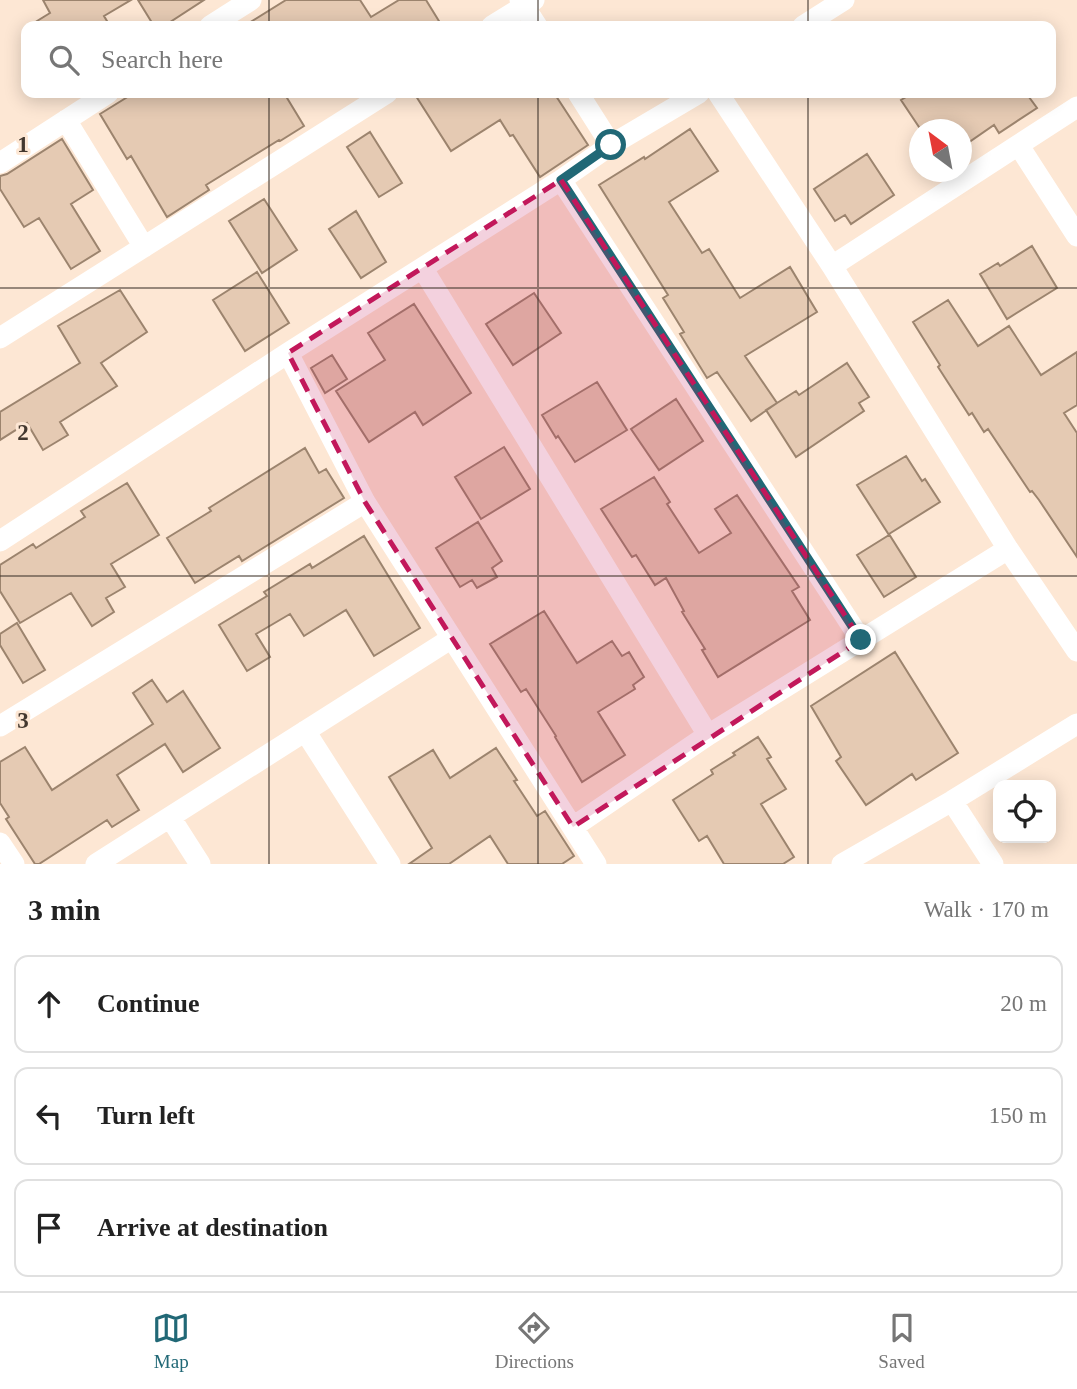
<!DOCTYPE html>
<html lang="en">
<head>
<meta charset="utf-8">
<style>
	:root { --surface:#fff; --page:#f2f2f2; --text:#222; --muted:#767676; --line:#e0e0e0; --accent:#216876 }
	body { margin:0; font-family:"Times New Roman",serif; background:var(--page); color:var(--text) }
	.controls { position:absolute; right:21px; bottom:21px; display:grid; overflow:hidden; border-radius:14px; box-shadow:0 4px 18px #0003 }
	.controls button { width:63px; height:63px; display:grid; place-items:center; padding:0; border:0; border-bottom:2px solid var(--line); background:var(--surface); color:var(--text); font:35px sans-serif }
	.compass { position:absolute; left:909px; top:119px; width:63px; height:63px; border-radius:50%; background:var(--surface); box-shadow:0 4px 18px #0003; rotate:328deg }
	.stop { position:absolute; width:21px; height:21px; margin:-16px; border:5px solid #216876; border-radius:50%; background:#fff }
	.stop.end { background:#216876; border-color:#fff; box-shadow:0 2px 7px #0008 }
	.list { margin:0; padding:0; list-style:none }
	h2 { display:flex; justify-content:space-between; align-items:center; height:91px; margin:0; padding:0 28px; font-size:30px }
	h2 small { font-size:23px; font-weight:400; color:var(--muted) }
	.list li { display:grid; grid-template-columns:46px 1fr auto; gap:21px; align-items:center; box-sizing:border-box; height:98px; margin:0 14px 14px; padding:0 14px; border:2px solid var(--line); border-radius:14px }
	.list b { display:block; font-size:26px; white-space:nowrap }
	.list em { font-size:23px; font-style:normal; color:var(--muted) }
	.icon { flex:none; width:38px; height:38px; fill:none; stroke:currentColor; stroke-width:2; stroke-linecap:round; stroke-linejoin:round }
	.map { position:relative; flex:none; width:1077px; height:864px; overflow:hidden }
	.search { position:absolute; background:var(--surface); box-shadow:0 4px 18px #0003; left:21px; right:21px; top:21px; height:77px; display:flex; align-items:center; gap:18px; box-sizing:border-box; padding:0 24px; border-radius:14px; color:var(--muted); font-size:26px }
	.sheet { height:427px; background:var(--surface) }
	nav { display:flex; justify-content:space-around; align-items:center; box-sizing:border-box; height:98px; border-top:2px solid var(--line); background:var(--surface); font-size:19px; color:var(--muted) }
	nav a { display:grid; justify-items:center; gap:4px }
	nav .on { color:var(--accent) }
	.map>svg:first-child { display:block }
	.building { fill:#e5cab3; stroke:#9c846e; stroke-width:2 }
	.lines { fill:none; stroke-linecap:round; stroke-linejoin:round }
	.minor { stroke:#fff; stroke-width:21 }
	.route { stroke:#216876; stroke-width:9 }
	.marked { fill:#c2185b; fill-opacity:0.2; stroke:#c2185b; stroke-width:5; stroke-dasharray:14 9; stroke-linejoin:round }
	.grid { fill:none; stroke:#43382f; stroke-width:2; stroke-opacity:0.55 }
	.grid-label { font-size:23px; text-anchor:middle; font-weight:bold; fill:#43382f; stroke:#fde7d4; stroke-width:6; stroke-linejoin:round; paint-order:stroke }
</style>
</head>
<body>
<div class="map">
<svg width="1077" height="864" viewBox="0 0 1077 864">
	<rect width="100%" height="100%" fill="#fde7d4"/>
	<path class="building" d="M43,0H131L104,16L110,26H29L50,13Z
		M138,0H204L164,26H154Z
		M286,0H360L371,17L399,0H426L442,26H244Z
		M134,93H284L304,126L280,141L279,140L206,185L209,190L167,217L131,156L127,159L100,114Z
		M414,93H554L588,145L540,177L513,135L510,136L500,120L451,151Z
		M913,93H1026L1037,108L999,133L994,125L962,147V130H921L901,100Z
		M690,129L718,171L669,202L702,253L709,249L740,298L790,267L817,312L745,356L777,403L751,421L717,372L707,378L680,334L684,332L663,298L668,295L599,185L644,157L645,159Z
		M370,132L402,183L379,197L347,147Z
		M62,139L93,190L71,204L100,251L71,269L39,218L24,227L0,189V176L7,174Z
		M867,154L894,195L851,224L845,215L835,221L814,189Z
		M264,199L297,250L262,273L229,221Z
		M356,211L386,262L361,278L329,229Z
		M1032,246L1057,288L1007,319L980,274L998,263L1000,266Z
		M257,272L289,323L245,351L213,300Z
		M120,290L147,332L101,363L117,386L60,422L68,435L43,450L27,423L0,440V412L80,363L58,326Z
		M534,293L561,333L513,365L486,324Z
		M948,300L978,346L1009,326L1041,375L1077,352V405L1064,413L1077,433V557L1039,500L1032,491L1030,492L988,429L984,432L972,413L969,415L938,367L940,365L913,322Z
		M414,304L471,393L423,425L415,412L369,442L336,391L385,360L368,333Z
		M332,355L347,379L325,393L311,368Z
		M847,363L869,397L859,403L864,411L796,457L766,410L796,391L799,395Z
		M597,382L627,430L575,462L558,436L556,438L542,415Z
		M676,399L703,441L659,470L631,429Z
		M504,447L530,489L481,519L455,477Z
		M305,448L319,473L326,469L344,498L242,561L239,556L195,583L167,538L211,511L209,508Z
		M906,456L922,481L925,479L940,502L889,534L916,577L884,597L857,555L889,535L857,485Z
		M654,477L670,502L667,504L699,553L731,533L715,509L737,495L799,587L792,591L810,620L718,677L702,650L705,649L682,612L684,611L666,578L655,585L636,555L632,557L601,509Z
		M127,483L159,535L111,564L125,587L106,598L114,612L92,626L71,593L20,623L0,591V565L33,544L36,548L85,517L81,511Z
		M478,522L502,561L492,568L497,577L477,588L472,580L460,587L436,548Z
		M364,536L420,628L374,656L346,610L304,636L290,614L256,634L270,657L247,671L219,625L267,596L264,592L310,564L312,568Z
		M544,611L577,663L612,641L622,656L629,652L644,677L633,685L635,689L598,712L625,755L582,782L555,737L556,736L526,689L521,692L490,644Z
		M17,623L45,670L23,683L0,645V634Z
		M895,652L958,753L916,780L912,774L866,805L836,761L841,757L811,706Z
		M152,680L167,702L183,691L220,748L183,772L165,744L117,775L139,810L112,827L107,820L39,864H35L6,819L9,817L0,803V762L25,747L52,790L153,724L133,693Z
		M758,737L771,757L767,759L786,789L761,804L794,857L783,864H724L707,836L699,841L673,800L713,774L711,770L735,755L733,753Z
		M496,748L517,780L514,781L537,816L545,811L574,856L562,864H508L490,836L449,864H409L432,848L389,777L433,750L450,778Z"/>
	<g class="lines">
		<path class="minor" d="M520,0L537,26
			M210,26L251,0
			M492,26L534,0
			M803,26L844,0
			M578,93L611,145
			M718,93L832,266L1008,549L1077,651
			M66,120L144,247
			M1019,146L1077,236
			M0,163L108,93
			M561,180L861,640
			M832,266L1077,107
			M423,269L708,735
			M0,338L387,93
			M288,353L365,502L596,864
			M0,541L288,353L561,180L611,145L699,93
			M0,726L365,502
			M305,731L390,864
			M952,801L993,864
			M170,817L200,864
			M573,827L708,735L1008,549
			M0,843L14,864
			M96,864L452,638
			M842,864L952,801L1077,724"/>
	</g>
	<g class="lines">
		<path class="route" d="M611,145L561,180L861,640"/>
	</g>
	<path class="marked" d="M561,180L861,640L573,827L365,502L288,353Z"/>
	<path class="grid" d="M269,0V26M538,0V26M808,0V26M269,93V864M538,93V864M808,93V864M0,288H1077M0,576H1077"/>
	<g class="grid-label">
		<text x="23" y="152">1</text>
		<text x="23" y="440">2</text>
		<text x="23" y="728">3</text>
	</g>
</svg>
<div class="controls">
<button><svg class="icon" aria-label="locate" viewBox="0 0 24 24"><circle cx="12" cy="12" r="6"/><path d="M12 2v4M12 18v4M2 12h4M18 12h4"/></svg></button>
</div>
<svg class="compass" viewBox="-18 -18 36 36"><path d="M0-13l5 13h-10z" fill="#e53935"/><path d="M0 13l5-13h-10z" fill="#767676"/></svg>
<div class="stop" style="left:611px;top:145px"></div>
<div class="stop end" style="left:861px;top:640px"></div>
<div class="search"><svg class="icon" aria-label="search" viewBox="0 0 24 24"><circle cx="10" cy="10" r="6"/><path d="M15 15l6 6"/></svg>Search here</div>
</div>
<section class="sheet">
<h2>3 min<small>Walk · 170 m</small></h2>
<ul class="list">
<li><svg class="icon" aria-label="ahead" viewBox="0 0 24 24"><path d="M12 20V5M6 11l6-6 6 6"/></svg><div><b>Continue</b></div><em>20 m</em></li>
<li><svg class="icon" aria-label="left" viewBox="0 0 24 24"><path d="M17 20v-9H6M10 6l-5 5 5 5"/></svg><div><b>Turn left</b></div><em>150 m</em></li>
<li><svg class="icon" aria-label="arrive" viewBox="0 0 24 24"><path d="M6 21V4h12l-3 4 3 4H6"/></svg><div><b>Arrive at destination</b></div></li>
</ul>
</section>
<nav>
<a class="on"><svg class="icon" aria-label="map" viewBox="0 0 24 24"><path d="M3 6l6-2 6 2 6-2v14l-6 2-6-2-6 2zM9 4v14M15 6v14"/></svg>Map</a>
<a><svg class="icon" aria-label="directions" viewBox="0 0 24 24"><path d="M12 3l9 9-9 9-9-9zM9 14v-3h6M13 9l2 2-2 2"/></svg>Directions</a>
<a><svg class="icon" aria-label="saved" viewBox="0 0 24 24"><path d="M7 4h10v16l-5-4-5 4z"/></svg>Saved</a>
</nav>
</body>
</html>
